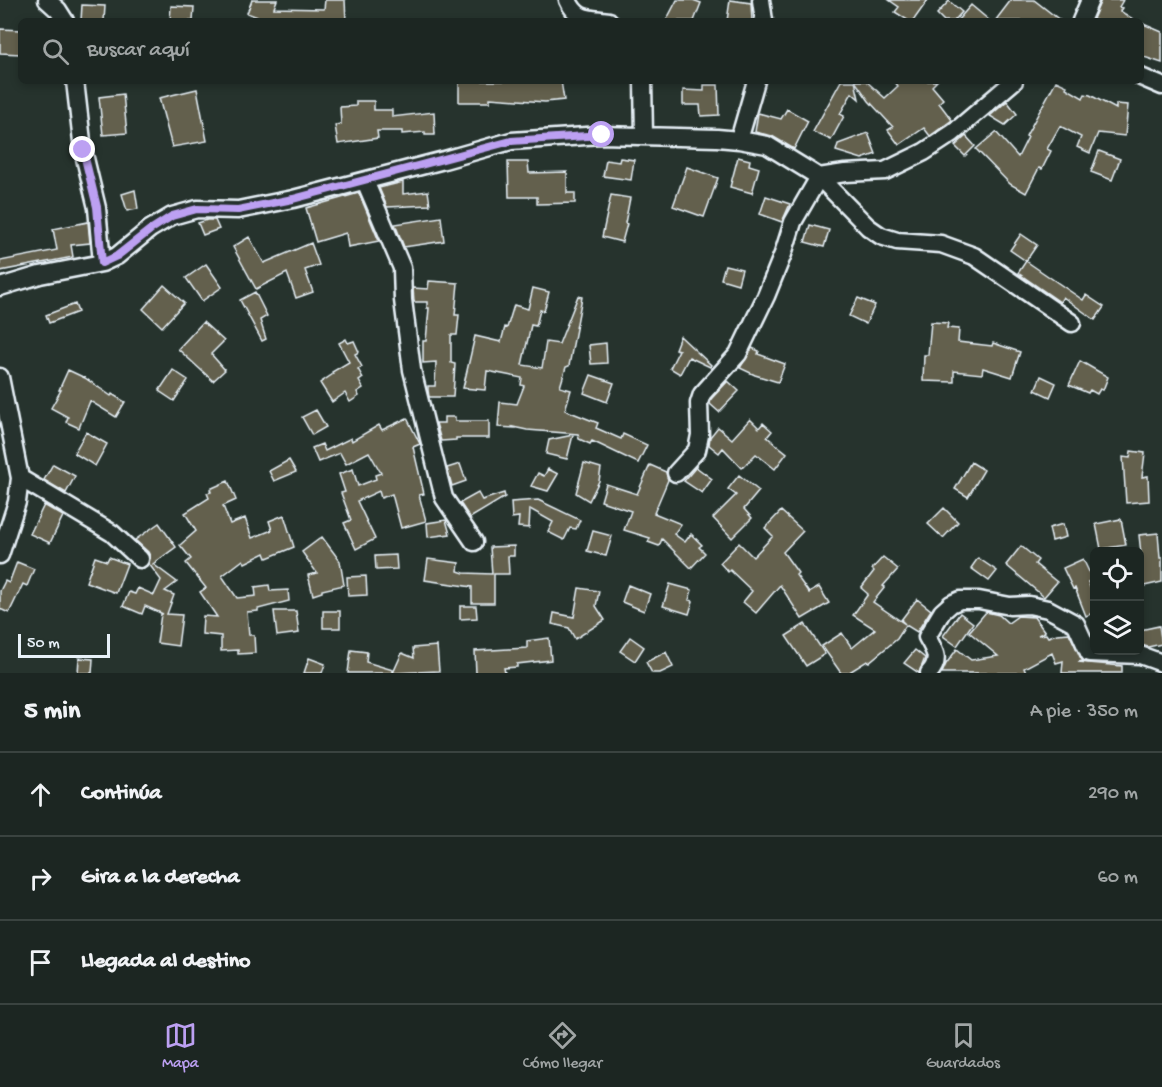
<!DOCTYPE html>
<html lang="es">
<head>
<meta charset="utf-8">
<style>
	:root { --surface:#1c2622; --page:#252e2a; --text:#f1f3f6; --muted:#a0a5a5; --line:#3a4340; --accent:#bca0f2 }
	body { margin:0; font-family:"Gochi Hand",sans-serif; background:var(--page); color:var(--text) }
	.controls { position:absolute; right:18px; bottom:18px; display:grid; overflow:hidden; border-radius:9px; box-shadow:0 3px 9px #0003 }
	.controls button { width:54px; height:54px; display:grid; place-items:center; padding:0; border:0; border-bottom:2px solid var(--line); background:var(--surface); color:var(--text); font:30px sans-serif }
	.scale { position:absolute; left:18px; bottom:15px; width:92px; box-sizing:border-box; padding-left:6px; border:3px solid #e8f1f8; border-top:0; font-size:16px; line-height:21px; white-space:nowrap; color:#e8f1f8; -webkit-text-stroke:4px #26332d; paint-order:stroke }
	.stop { position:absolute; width:18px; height:18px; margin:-14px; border:4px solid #bca0f2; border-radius:50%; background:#fff }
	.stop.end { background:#bca0f2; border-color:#fff; box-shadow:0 2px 6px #0008 }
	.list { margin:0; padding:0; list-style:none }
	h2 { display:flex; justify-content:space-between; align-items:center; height:78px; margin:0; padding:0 24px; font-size:26px }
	h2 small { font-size:20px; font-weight:400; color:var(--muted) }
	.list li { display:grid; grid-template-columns:39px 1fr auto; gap:18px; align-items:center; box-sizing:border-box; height:84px; padding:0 24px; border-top:2px solid var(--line) }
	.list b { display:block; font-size:22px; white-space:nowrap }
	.list em { font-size:20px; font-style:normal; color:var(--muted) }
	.icon { flex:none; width:33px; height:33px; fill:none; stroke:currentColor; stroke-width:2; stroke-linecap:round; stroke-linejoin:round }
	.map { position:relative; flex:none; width:1162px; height:673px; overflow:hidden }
	.search { position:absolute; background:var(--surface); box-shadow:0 3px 9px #0003; left:18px; right:18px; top:18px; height:66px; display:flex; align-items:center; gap:15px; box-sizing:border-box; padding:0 21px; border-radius:9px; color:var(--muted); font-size:22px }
	.sheet { height:330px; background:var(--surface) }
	nav { display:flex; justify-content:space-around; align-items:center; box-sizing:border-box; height:84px; border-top:2px solid var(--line); background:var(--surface); font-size:16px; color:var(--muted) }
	nav a { display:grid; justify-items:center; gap:3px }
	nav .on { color:var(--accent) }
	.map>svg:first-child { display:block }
	.building { fill:#63614d; stroke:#e8f1f8; stroke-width:1.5 }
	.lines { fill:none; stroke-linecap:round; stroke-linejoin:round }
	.minor-casing { stroke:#e8f1f8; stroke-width:21 }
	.minor { stroke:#26332d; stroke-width:16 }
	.route { stroke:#bca0f2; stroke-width:8 }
</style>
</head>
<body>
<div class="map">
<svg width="1162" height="673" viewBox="0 0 1162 673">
	<rect width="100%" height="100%" fill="#26332d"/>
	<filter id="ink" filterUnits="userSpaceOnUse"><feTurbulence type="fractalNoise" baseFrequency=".0167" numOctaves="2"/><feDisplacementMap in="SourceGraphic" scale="12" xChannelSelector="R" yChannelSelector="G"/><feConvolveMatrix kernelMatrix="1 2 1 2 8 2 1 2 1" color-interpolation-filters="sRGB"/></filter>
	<g filter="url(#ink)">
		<path class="building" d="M252,0H277L274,8L324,9L325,0H345L346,21H268L247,13Z
			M677,0H693L701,3L694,21H666Z
			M730,0L751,3L752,21H727Z
			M889,0H928L913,21H909L895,12L899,7Z
			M1011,0H1034L1061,21H995Z
			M1101,0H1123L1119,7L1122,8L1120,11L1136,21H1097L1093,19Z
			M949,1L962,12L954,21H944L937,14Z
			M82,5L105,6L104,21H81Z
			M971,5L990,21H957Z
			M171,6L194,7L193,21H170Z
			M1141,23L1162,32V63L1141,56Z
			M0,29L21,30V54L0,53Z
			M459,81H561L564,100L545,102L490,98V102H459Z
			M841,81H855L859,99L852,93L840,114L844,116L831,140L813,132Z
			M855,81H866L885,98L898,86L894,81H937L932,86L943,99L939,103L952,120L930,136L924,128L899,145L888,130L893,127L869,101Z
			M1056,81L1067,86L1066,88L1083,98L1085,94L1090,95L1116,109V104L1128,105L1125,136L1098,133L1090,153L1077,147L1081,137L1060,126L1047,149L1051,151L1042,169L1039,168L1026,193L1010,184L976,149L996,132L1018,157L1028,137L1026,136Z
			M704,85H718L719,115L701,116L700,105H683V90L704,91Z
			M197,89L207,141L172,147L159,98Z
			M123,94L127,133L103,135L99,97Z
			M356,101H374V110H392V117L434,112L435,135H425V132L402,134V131H377L378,138L338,144L335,125L341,124L340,107L356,106Z
			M1007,101L1017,114L1005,125L990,116Z
			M787,109L808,121L794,149L772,136L755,132L758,113L781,119Z
			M868,133L876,154L862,159L836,151L838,144Z
			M966,136L975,146L965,156L955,146Z
			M1099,151L1120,159L1112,180L1091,172Z
			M738,157L750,160L749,165L759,168L752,193L730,187Z
			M620,158L634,160L631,180L603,176L606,160L619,162Z
			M508,162H528L529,173L567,172V193H575V203L537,204V197H509Z
			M687,167L718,178L704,217L673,206Z
			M403,182V194L428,191L430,205L387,207L379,188Z
			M135,190L138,209L127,211L122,194Z
			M359,193L379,241L348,247L346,233L316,242L306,208Z
			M611,195L630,198L625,223L627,224L622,242L602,237Z
			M766,196L790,204L782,222L760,214Z
			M441,217L444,241L404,247L395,224Z
			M207,220H215L219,229L203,235L198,223Z
			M88,222L90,243L71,245L73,257L0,271V261L57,250L53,229Z
			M810,225L829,230L824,247L805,242Z
			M1021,234L1037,245L1026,261L1010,250Z
			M249,237L264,263L311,243L319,265L305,270L313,292L296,298L287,273L256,289L233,247Z
			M1026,261L1083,300L1086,295L1104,307L1095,320L1063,297L1060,302L1018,273Z
			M206,264L222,287L202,301L186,278Z
			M725,265L742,269L738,284L721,279Z
			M429,281L458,283L455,315H459L457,335H451V363L455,364L453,397H429L428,390V386H435L436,362L423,363V341H426L429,308H427V302H414L413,288L428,289Z
			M164,285L184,303L162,327L143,309Z
			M533,288L549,292L544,311L540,310L536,326L531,325L522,365L542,368L546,342L559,344L578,296L582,297L569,366L566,367L560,387L571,390L565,410L598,423L596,428L621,439L623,434L647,445L638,463L592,441L590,444L579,439L578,434L527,430L513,427L514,428L498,427L500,402L517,404L524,386L521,385L522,378L487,371L485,390L463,388L475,336L501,342L505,327L507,328L514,305L528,309Z
			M255,292L267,316L260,320L266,339L262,341L240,300Z
			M858,298L875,305L866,324L849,316Z
			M75,304L78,312L49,323L46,315Z
			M203,322L224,341L211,354L225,370L213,381L178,349Z
			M931,322L948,323L947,328L959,329L958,342L992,346L993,343L1020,352L1012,377L983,368L982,374L954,371V382L923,381L924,355H928Z
			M680,336L711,365L710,367L689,357L680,374L670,368L679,350L675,349Z
			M346,339L348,343L354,341L359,352L355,354L362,367L358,369L363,378L359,381L363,388L357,392L359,396L350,402L345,393L332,402L320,383L333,374L332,372L349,362L339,343Z
			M606,343L607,363L591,364L589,345Z
			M752,348L759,351L758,354L785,364L778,382L755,375L740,368Z
			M1080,361L1108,377L1103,390L1100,389L1097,394L1090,390L1088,393L1069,385Z
			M68,370L85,378L111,396L112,394L125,402L116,417L90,401L79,428L66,422L68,417L51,408L61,390H59Z
			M173,370L188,380L174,401L159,391Z
			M591,375L614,383L607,402L584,393Z
			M1041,376L1056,383L1050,397L1035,390Z
			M728,381L739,391L719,412L710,404L711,399Z
			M316,410L326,427L312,435L302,417Z
			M444,417H455V421H489V438H456V440L441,441L436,423H444Z
			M407,418L420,444L413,447L424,494L419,495L426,521L401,528L392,494L381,498L379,491L357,501L375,539L356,549L344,523L351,520L341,493L345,492L339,474L353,469L358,486L376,479L375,475L381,473L369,452L346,464L340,453L318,462L312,448L322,444L325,451L351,438L352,441L379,425L382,430Z
			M750,419L759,428L763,423L772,431L767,437L787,453L775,469L756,454L742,468L723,448L719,453L709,445L710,437L718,427L732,439Z
			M86,432L107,444L95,466L74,453Z
			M573,435L567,459L546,454L549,440Z
			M1131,451L1145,453L1142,477L1148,476L1149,501L1126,503L1123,457L1130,458Z
			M289,460L296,472L274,481L269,471Z
			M971,462L984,470L968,497L955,489Z
			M584,463L601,468L599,481L589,501L576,493Z
			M53,464L75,476L66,493L44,480Z
			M460,464L466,481L452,486L447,468Z
			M650,465L666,472L668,480L654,513L681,524L674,534L685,542L691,534L702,545L699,547L705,553L691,568L662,539L659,546L648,542L650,538L624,530L631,511L601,501L606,484L637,494Z
			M696,467L712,479L702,493L684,481Z
			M548,469L558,474L548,491L531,486L538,473L544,476Z
			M739,475L759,491L744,509L752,518L732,538L713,518L736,495L728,489Z
			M228,481L236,500L223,506L230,524L245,518L252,538L272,530L269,521L284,515L294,547L267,558L265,553L245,563L243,560L222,576L237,598L256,596L255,587L269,585L270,591L288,590L289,601L258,609V611L247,612L249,635H254L255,653L238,654V650L221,651V636L202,634L203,616L217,617L200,592L206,588L186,563L191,559L180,545L196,531L185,513L209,498L207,493L211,492L210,489Z
			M478,493L482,500L504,493L505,497L470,518L460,503Z
			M538,500L580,520L576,529L570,528L564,540L548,532L553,522L530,509L529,528L518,527L519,517L512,518L511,502Z
			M44,505L63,516L50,543L30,534Z
			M944,508L958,522L943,538L928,524Z
			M781,511L803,531L783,552L798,573L796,575L809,593L819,587L829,603L802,619L780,585L756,613L743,602L752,591L730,570L728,572L720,563L739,543L753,557L773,536L765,528Z
			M1121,519L1126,545L1101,549L1096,524Z
			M446,520L450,534L428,537L427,523Z
			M159,523L176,547L153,564L177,582L165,591L174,595L167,614L182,615L178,646L157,643L161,614H163L145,606L142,614L123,606L129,592L135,594L138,588L154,595L161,580L149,564L150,556L148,552L135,540Z
			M1063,524L1066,537L1052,541L1049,528Z
			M593,531L612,536L606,556L587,551Z
			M1158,533L1160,558H1162V582L1140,587V563H1142L1139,535Z
			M322,537L340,561L344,585L322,590V592L313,595L308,575L317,573L302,552Z
			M514,546V556H508L509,574H494V603H472V587L425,580L428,559L459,563L458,571L464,573L492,574L490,547Z
			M1021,546L1038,560L1035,564L1057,582L1044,597L1006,565Z
			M396,555L397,569L376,570L375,556Z
			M95,557L107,561L109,557L127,564L116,593L86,582Z
			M883,557L898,569L883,586L885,587L873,602L905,624L901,620L917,599L931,610L917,632L906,625L897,639L869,662L867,661L848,673H841L822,646L842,633L852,648L875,629L853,615L868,594L861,588L874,571L872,569Z
			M978,558L997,571L989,581L971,568Z
			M1083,559L1093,580L1088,582L1095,599V612L1086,616L1075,588L1073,589L1063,568Z
			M17,562L34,569L27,586L23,584L9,613L0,609V591L5,581L9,583Z
			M366,576L367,595L348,596L347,577Z
			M670,584L692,590L689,600L693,601L689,614L663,606Z
			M628,585L650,594L644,611L622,602Z
			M579,588L599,591L596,606L605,620L575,639L569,628L552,624L554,613L574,617Z
			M460,606H476L477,618L460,619Z
			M274,611H296L299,633L277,636Z
			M323,611H340V628H323Z
			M986,612L999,615L1008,623L1018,616L1034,617L1045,632L1038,635L1046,634L1048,637L1057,634L1069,633L1083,661L1078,662L1122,666V673H1062L1063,661L1056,663L1052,653L1024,668L1026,673H942L946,664L957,649L971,660L998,656L969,632Z
			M960,613L973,623L957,646L943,636Z
			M805,624L825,654L806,666L786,636Z
			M1159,626L1162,644L1148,647L1141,645L1140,630Z
			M630,637L644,647L635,661L620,651Z
			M549,638L551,660L517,664V667L504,668L505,673H476L475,651L527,648V641Z
			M437,646L439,671L393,673L402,653L414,658L413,648Z
			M351,650L367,652L366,662L393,670V673H348Z
			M915,650L925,658L919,673L904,663Z
			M666,652L673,667L660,673H652L646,662Z
			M79,658L93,659L92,673H78Z
			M309,658L325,664L322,673H304Z"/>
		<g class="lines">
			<g class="minor-casing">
				<path id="minor" d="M47,0L58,10L65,21
					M568,0C577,21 589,18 609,21
					M761,0L764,21
					M1081,21L1090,0
					M1141,77L1162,86
					M75,81L83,150L97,208L102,263
					M643,81L644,136
					M739,140L756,81
					M365,181L402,268L403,300L412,370L444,498L474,542
					M0,287L40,275L102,263L117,256L150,229L172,216L197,209L238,210L293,199L444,160L511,141L601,135L717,138L739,140L767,145L819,177L845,173L885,171L924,152L953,133L1014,81
					M0,377L20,478L17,502L0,555
					M676,473L697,450L700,435L699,403L702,394L738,354L766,296L783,254L793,222L819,177L868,227L881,236L897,241L941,244L974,256L1072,323
					M20,478L112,533L140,559
					M929,673C941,660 935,651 927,637L942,612L951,604L960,600H979L1010,606L1029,605L1048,609L1076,624L1089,653L1140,655L1162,663"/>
			</g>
			<use href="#minor" class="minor"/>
		</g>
	</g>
	<g class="lines" filter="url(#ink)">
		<path class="route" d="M83,150L97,207L102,263L117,256L150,230L172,216L197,209L238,210L293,199L511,141L602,135"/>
	</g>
</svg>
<div class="controls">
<button><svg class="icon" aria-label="locate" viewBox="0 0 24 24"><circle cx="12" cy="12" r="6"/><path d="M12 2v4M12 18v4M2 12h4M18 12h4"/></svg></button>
<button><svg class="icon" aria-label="layers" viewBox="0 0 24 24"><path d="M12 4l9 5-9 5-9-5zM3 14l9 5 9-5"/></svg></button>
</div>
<div class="scale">50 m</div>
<div class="stop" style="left:602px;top:135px"></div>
<div class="stop end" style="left:83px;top:150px"></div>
<div class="search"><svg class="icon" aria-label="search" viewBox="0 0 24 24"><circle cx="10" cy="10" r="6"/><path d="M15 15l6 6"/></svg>Buscar aquí</div>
</div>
<section class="sheet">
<h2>5 min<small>A pie · 350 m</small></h2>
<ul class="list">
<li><svg class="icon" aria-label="ahead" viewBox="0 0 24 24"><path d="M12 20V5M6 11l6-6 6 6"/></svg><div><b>Continúa</b></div><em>290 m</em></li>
<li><svg class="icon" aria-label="right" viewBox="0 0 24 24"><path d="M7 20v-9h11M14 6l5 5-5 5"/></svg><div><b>Gira a la derecha</b></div><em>60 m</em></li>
<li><svg class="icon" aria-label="arrive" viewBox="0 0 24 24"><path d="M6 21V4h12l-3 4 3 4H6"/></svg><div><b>Llegada al destino</b></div></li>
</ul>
</section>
<nav>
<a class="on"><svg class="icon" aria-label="map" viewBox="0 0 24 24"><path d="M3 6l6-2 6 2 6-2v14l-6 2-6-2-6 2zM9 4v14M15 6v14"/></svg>Mapa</a>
<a><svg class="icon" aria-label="directions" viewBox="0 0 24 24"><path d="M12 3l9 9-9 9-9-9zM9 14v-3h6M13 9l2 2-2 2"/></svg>Cómo llegar</a>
<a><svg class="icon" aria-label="saved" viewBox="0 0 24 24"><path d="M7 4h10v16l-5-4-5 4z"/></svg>Guardados</a>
</nav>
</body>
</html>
